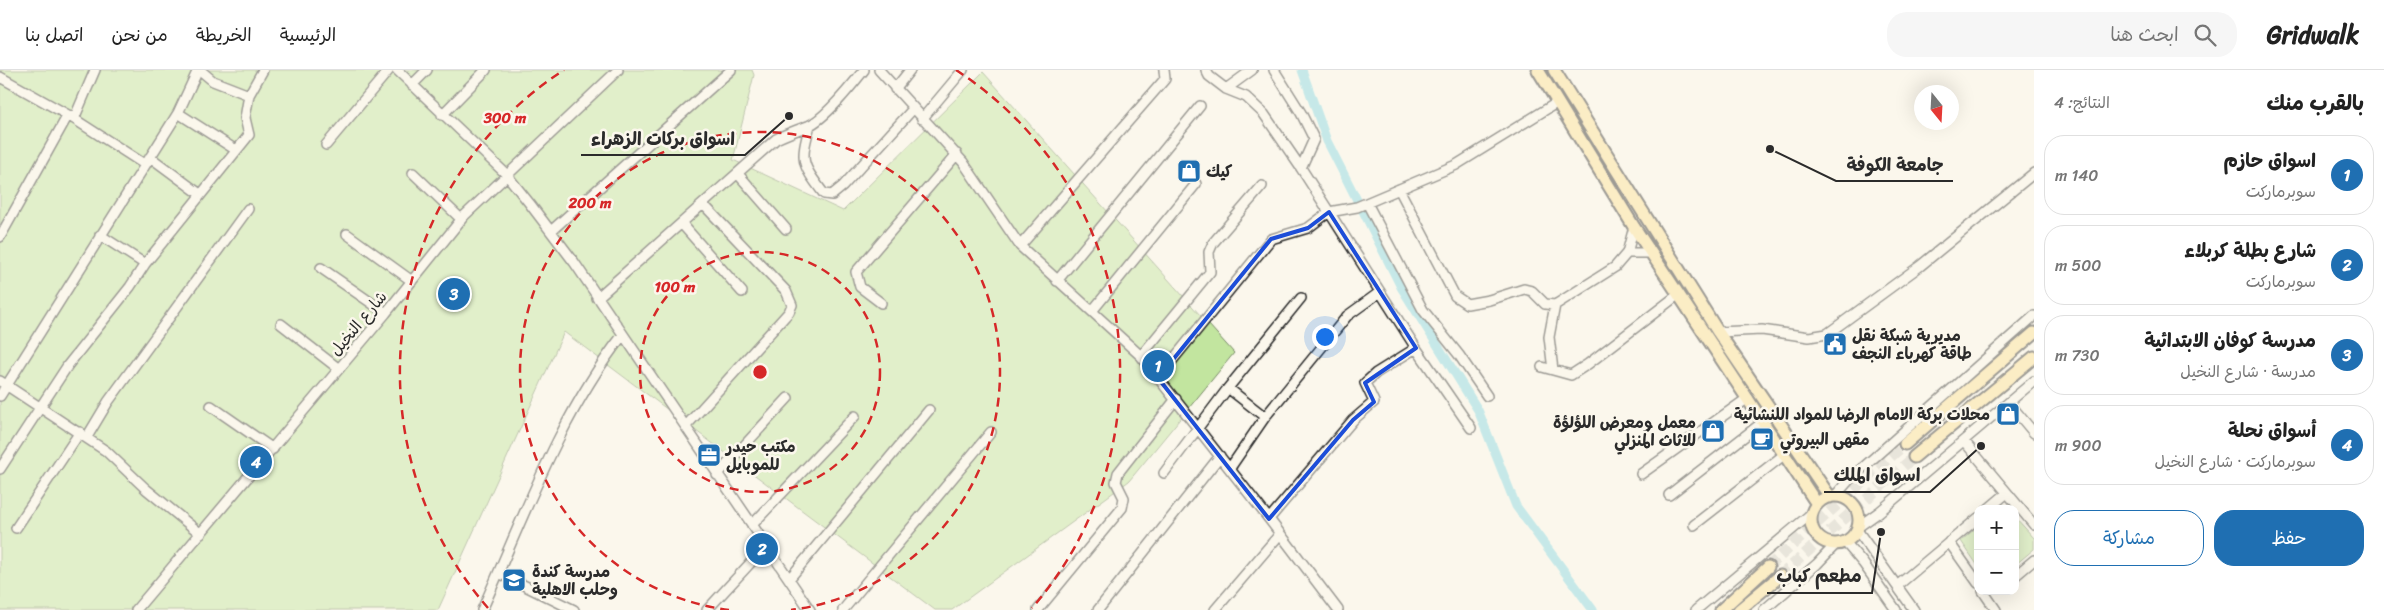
<!DOCTYPE html>
<html lang="ar">
<head>
<meta charset="utf-8">
<style>
	:root { --surface:#fff; --page:#f6f6f6; --text:#222; --muted:#767676; --line:#e0e0e0; --accent:#1f6fb2 }
	body { margin:0; font-family:Sriracha,"Playpen Sans Arabic",sans-serif; background:var(--page); color:var(--text); direction:rtl }
	.controls { position:absolute; right:15px; bottom:15px; display:grid; overflow:hidden; border-radius:10px; box-shadow:0 5px 20px #0002 }
	.controls button { width:45px; height:45px; display:grid; place-items:center; padding:0; border:0; border-bottom:1px solid var(--line); background:var(--surface); color:var(--text); font:25px sans-serif }
	.compass { position:absolute; left:1914px; top:15px; width:45px; height:45px; border-radius:50%; background:var(--surface); box-shadow:0 5px 20px #0002; rotate:162deg }
	.you { position:absolute; left:1324px; top:266px; width:18px; height:18px; margin:-12px; border:4px solid #fff; border-radius:50%; background:#1a73e8; box-shadow:0 0 0 8px #1a73e833 }
	.badge { display:grid; place-items:center; width:32px; height:32px; border-radius:50%; background:var(--accent); color:#fff; font-size:16px; font-weight:700 }
	.pin { position:absolute; translate:-50% -50%; border:2px solid #fff; box-shadow:0 1px 5px #0006 }
	.list { margin:0; padding:0; list-style:none }
	h2 { display:flex; justify-content:space-between; align-items:center; height:65px; margin:0; padding:0 20px; font-size:21px }
	h2 small { font-size:16px; font-weight:400; color:var(--muted) }
	.list li { display:grid; grid-template-columns:32px 1fr auto; gap:15px; align-items:center; box-sizing:border-box; height:80px; margin:0 10px 10px; padding:0 10px; border:1px solid var(--line); border-radius:20px }
	.list b { display:block; font-size:19px; white-space:nowrap }
	.list p { margin:0; font-size:16px; white-space:nowrap; color:var(--muted) }
	.list em { font-size:16px; font-style:normal; color:var(--muted) }
	.actions { display:flex; gap:10px; padding:15px 20px }
	.actions a { flex:1; padding:11px 0; border:1px solid var(--accent); border-radius:20px; text-align:center; font-size:18px; color:var(--accent) }
	.actions .main { background:var(--accent); color:#fff }
	.icon { flex:none; width:28px; height:28px; fill:none; stroke:currentColor; stroke-width:2; stroke-linecap:round; stroke-linejoin:round }
	.map { position:relative; flex:none; width:2034px; height:540px; overflow:hidden; direction:ltr }
	header { display:flex; align-items:center; gap:30px; box-sizing:border-box; height:70px; padding:0 25px; background:var(--surface); border-bottom:1px solid var(--line) }
	header strong { font-size:24px }
	nav { display:flex; gap:28px; margin-inline-start:auto; font-size:18px }
	.search { width:350px; height:45px; background:var(--page); display:flex; align-items:center; gap:12px; box-sizing:border-box; padding:0 18px; border-radius:20px; color:var(--muted); font-size:19px }
	main { display:flex }
	aside { flex:1; background:var(--surface) }
	.map>svg:first-child { display:block }
	.green { fill:#c2e59f; stroke:#768865 }
	.lines { fill:none; stroke-linecap:round; stroke-linejoin:round }
	.canal { stroke:#86d6e2; stroke-width:9 }
	.major-tunnel { stroke:#d1cec5; stroke-width:11; stroke-dasharray:11 5.5; stroke-linecap:butt }
	.minor-casing { stroke:#2b2b2b; stroke-width:12 }
	.major-casing { stroke:#2b2b2b; stroke-width:15 }
	.minor { stroke:#fbf7ec; stroke-width:9 }
	.major { stroke:#fbdf96; stroke-width:11 }
	.marked { fill:none; stroke:#1d4ed8; stroke-width:4; stroke-linejoin:round }
	.ring { fill:none; stroke:#d62828; stroke-width:2.5; stroke-dasharray:9 6 }
	.labels { text-anchor:middle; stroke-width:5; stroke-linejoin:round; paint-order:stroke }
	.poi-label { font-size:16px; font-weight:bold; fill:#2b2b2b; stroke:#fbf7ec; text-anchor:start }
	.street-label { font-size:16px; fill:#2b2b2b; stroke:#fbf7ec }
	.centre { fill:#d62828; stroke:#fbf7ec; stroke-width:2.5 }
	.ring-label { font-size:15px; text-anchor:middle; font-weight:bold; fill:#d62828; stroke:#fbf7ec; stroke-width:5; stroke-linejoin:round; paint-order:stroke }
	.leader { fill:none; stroke:#2b2b2b; stroke-width:2 }
	.callout-dot { fill:#2b2b2b; stroke:#fbf7ec; stroke-width:2 }
	.callout-label { font-size:18px; text-anchor:middle; font-weight:bold; fill:#2b2b2b; stroke:#fbf7ec; stroke-width:5; stroke-linejoin:round; paint-order:stroke }
</style>
</head>
<body>
<header>
<strong>Gridwalk</strong>
<div class="search"><svg class="icon" aria-label="search" viewBox="0 0 24 24"><circle cx="10" cy="10" r="6"/><path d="M15 15l6 6"/></svg>ابحث هنا</div>
<nav><a>الرئيسية</a><a>الخريطة</a><a>من نحن</a><a>اتصل بنا</a></nav>
</header>
<main>
<aside>
<h2>بالقرب منك<small>النتائج: 4</small></h2>
<ul class="list">
<li><span class="badge">1</span><div><b>اسواق حازم</b><p>سوبرماركت</p></div><em>140 m</em></li>
<li><span class="badge">2</span><div><b>شارع بطلة كربلاء</b><p>سوبرماركت</p></div><em>500 m</em></li>
<li><span class="badge">3</span><div><b>مدرسة كوفان الابتدائية</b><p>مدرسة · شارع النخيل</p></div><em>730 m</em></li>
<li><span class="badge">4</span><div><b>أسواق نحلة</b><p>سوبرماركت · شارع النخيل</p></div><em>900 m</em></li>
</ul>
<div class="actions"><a class="main">حفظ</a><a>مشاركة</a></div>
</aside>
<div class="map">
<svg width="2034" height="540" viewBox="0 0 2034 540">
	<rect width="100%" height="100%" fill="#fbf7ec"/>
	<filter id="ink" filterUnits="userSpaceOnUse"><feTurbulence type="fractalNoise" baseFrequency=".02" numOctaves="2"/><feDisplacementMap in="SourceGraphic" scale="10" xChannelSelector="R" yChannelSelector="G"/><feConvolveMatrix kernelMatrix="1 2 1 2 8 2 1 2 1" color-interpolation-filters="sRGB"/></filter>
	<g filter="url(#ink)">
		<path class="green" d="M0,0H752L754,5L733,90L843,141L983,2L1234,283L1129,411L952,540H935L564,262L438,540H0Z
			M2015,447L2034,468V479L2015,495Z
			M1978,456V496L1961,471Z"/>
		<g class="lines">
			<path class="canal" d="M1302,0L1327,71L1357,130
				M1363,141L1401,217L1478,340L1516,436L1593,540"/>
			<path class="major-tunnel" d="M1768,497L1905,374
				M1780,506L1914,387"/>
			<g class="minor-casing">
				<path id="minor" d="M200,0L213,11L249,25L263,0
					M397,0L506,104L530,134L574,192L810,540
					M879,0L963,92L1020,176L1141,286L1269,449L1338,540
					M1206,0L1209,6L1226,19L1246,27L1264,44L1301,98L1416,278L1471,358
					M1274,0L1301,43L1314,69L1301,98
					M0,7L68,45L144,94
					M412,15L427,0
					M895,19L910,0
					M1226,19L1252,0
					M178,43L236,80
					M442,45L486,0
					M74,49L95,0
					M922,49L963,0
					M810,55C800,92 801,93 824,124L832,125L843,116L913,39
					M326,75L389,0
					M150,87L200,124
					M413,103L461,149
					M738,104L786,159
					M1399,119L1455,226L1467,234L1489,230L1524,219L1532,221L1545,234L1555,235L1615,197L1627,183L1634,157
					M1367,133L1423,240L1459,285L1487,326
					M682,154L742,222
					M551,161L731,0
					M347,164L412,211
					M100,165L145,194
					M0,167L68,45
					M1020,176L1165,9L1164,0
					M1627,183H1651
					M321,198L386,243
					M1057,211L1200,36
					M597,228L776,69C786,64 797,60 808,56C825,49 852,15 864,0
					M881,233L860,217L856,202L957,84
					M1093,240L1196,114
					M281,254L339,299
					M1718,262L1762,260L1809,267L1827,264L1920,196L2034,103
					M1141,286L1210,202L1209,182L1213,173L1262,116
					M1542,297L1571,305L1588,294L1679,224
					M1553,300L1549,267L1555,235
					M1158,308L1271,169L1308,158L1329,142L1357,137L1456,95L1558,32
					M0,311L106,381L146,419L201,464
					M1228,318L1265,347
					M0,326L178,43L198,0
					M2009,333L2034,363
					M211,336L273,379
					M686,356L789,242L792,235L786,221L703,134
					M87,367L108,332L248,139
					M1964,371L2034,455
					M1230,398L1265,347L1339,256L1347,246L1380,222
					M0,399L68,295L130,217L145,194L249,65L245,48L249,25
					M1164,403L1228,318L1301,228
					M1641,404L1748,328
					M717,405L788,328
					M1669,425L1763,352
					M1835,426L1850,409L2034,246
					M1988,439L2007,423
					M1269,449L1353,350L1374,332L1365,313L1376,303L1416,278
					M752,455L855,346
					M1694,455L1785,384
					M1858,457L1879,442L2034,311
					M16,458L80,362
					M1857,460L1914,540
					M1845,472L1863,493L1896,540
					M1949,472L1978,513
					M499,503L574,540
					M2015,506L2034,490
					M790,508L929,340
					M1897,516L1978,448
					M1983,521L1996,540
					M136,540L386,243L464,146L618,0
					M482,540C524,447 559,347 622,266
					M707,540L767,475
					M843,540L991,362
					M1038,540L1122,438L1124,428L1116,412L1118,403L1176,329
					M1098,540L1220,386
					M1215,540L1280,464
					M1696,540L1812,443
					M1764,540L1817,494L1836,474"/>
			</g>
			<g class="major-casing">
				<path id="major" d="M1538,0L1634,157L1817,434
					M1554,0L1718,262L1830,427
					M1905,374L2034,263
					M1914,387L2034,287
					M1811 450a24 24 0 1 1 48 0a24 24 0 1 1-48 0Z
					M1721,540L1768,497
					M1739,540L1780,506"/>
			</g>
			<use href="#minor" class="minor"/>
			<use href="#major" class="major"/>
		</g>
	</g>
	<path d="M0 0H2034V540H0ZM1329,142L1416,278L1365,313L1374,332L1353,350L1269,449L1158,308L1271,169L1308,158Z" fill="#fbf7ec" fill-opacity=".55" fill-rule="evenodd"/>
	<path class="marked" d="M1329,142L1416,278L1365,313L1374,332L1353,350L1269,449L1158,308L1271,169L1308,158Z"/>
	<g class="ring">
		<circle cx="760" cy="302" r="120"/>
		<path d="M729 540A240 240 0 1 1 791 540"/>
		<path d="M488 538A360 360 0 0 1 564 0M956 0A360 360 0 0 1 1032 538"/>
	</g>
	<defs>
		<g id="shop-square" transform="scale(1.25)"><rect x="-9" y="-9" width="18" height="18" rx="4" fill="#1f6fb2" stroke="#fbf7ec"/><path d="M-5-2.5h2.3a2.7 3.5 0 0 1 5.4 0H5L5.5 6h-11ZM-1.5-2.5h3a1.5 2.3 0 0 0-3 0Z" fill="#fff"/></g>
		<g id="civic-square" transform="scale(1.25)"><rect x="-9" y="-9" width="18" height="18" rx="4" fill="#1f6fb2" stroke="#fbf7ec"/><path d="M-.6-6.5H3V-4.5H.6V-3L4-1V1h2V6H-6V1h2V-1L-.6-3ZM-1.2 2.5V6h2.4V2.5Z" fill="#fff"/></g>
		<g id="cafe-square" transform="scale(1.25)"><rect x="-9" y="-9" width="18" height="18" rx="4" fill="#1f6fb2" stroke="#fbf7ec"/><path d="M-5.5-4.5H6V0H3Q3 3.5 0 3.5H-2.5Q-5.5 3.5-5.5 0ZM3-3.2v2h1.7v-2ZM-6 4.5H4V6H-6Z" fill="#fff"/></g>
		<g id="office-square" transform="scale(1.25)"><rect x="-9" y="-9" width="18" height="18" rx="4" fill="#1f6fb2" stroke="#fbf7ec"/><path d="M-6-3h4V-5.5h4V-3h4V5H-6ZM-1-4.5V-3h2v-1.5ZM-6 0V1H6V0Z" fill="#fff"/></g>
		<g id="school-square" transform="scale(1.25)"><rect x="-9" y="-9" width="18" height="18" rx="4" fill="#1f6fb2" stroke="#fbf7ec"/><path d="M0-5L7-2L0 1L-7-2ZM-4 1L0 2.5L4 1V4Q0 6-4 4Z" fill="#fff"/></g>
	</defs>
	<g fill-rule="evenodd">
		<use href="#shop-square" x="1189" y="101"/>
		<use href="#civic-square" x="1835" y="274"/>
		<use href="#shop-square" x="2008" y="344"/>
		<use href="#shop-square" x="1713" y="361"/>
		<use href="#cafe-square" x="1762" y="369"/>
		<use href="#office-square" x="709" y="385"/>
		<use href="#school-square" x="514" y="510"/>
	</g>
	<g class="labels">
		<g class="poi-label">
			<text x="1206" y="107">كيك</text>
			<text x="1852" y="271">مديرية شبكة نقل<tspan x="1852" dy="18">طاقة كهرباء النجف</tspan></text>
			<text x="1990" y="350" text-anchor="end">محلات بركة الامام الرضا للمواد اللنشائية</text>
			<text x="1696" y="358" text-anchor="end">معمل ومعرض اللؤلؤة<tspan x="1696" dy="18">للاثاث المنزلي</tspan></text>
			<text x="1780" y="375">مقهى البيروتي</text>
			<text x="726" y="382">مكتب حيدر<tspan x="726" dy="18">للموبايل</tspan></text>
			<text x="532" y="507">مدرسة كندة<tspan x="532" dy="18">وحلب الاهلية</tspan></text>
		</g>
		<g class="street-label">
			<text transform="translate(358 253) rotate(-50)" y="6">شارع النخيل</text>
		</g>
	</g>
	<circle cx="760" cy="302" r="8" class="centre"/>
	<g class="ring-label">
		<text x="505" y="53">300 m</text>
		<text x="590" y="138">200 m</text>
		<text x="675" y="222">100 m</text>
	</g>
	<path class="leader" d="M789 46L745 85H581M1770 79L1836 111H1953M1981 376L1930 422H1824M1881 462L1872 523H1767"/>
	<g class="callout-dot">
		<circle cx="789" cy="46" r="5"/>
		<circle cx="1770" cy="79" r="5"/>
		<circle cx="1981" cy="376" r="5"/>
		<circle cx="1881" cy="462" r="5"/>
	</g>
	<g class="callout-label">
		<text x="663" y="75">اسواق بركات الزهراء</text>
		<text x="1895" y="101">جامعة الكوفة</text>
		<text x="1877" y="411">اسواق الملك</text>
		<text x="1819" y="512">مطعم كباب</text>
	</g>
</svg>
<div class="controls">
<button>+</button>
<button>−</button>
</div>
<svg class="compass" viewBox="-18 -18 36 36"><path d="M0-13l5 13h-10z" fill="#e53935"/><path d="M0 13l5-13h-10z" fill="#767676"/></svg>
<div class="you"></div>
<div class="pin badge" style="left:1158px;top:296px">1</div>
<div class="pin badge" style="left:762px;top:479px">2</div>
<div class="pin badge" style="left:454px;top:224px">3</div>
<div class="pin badge" style="left:256px;top:392px">4</div>
</div>
</main>
</body>
</html>
